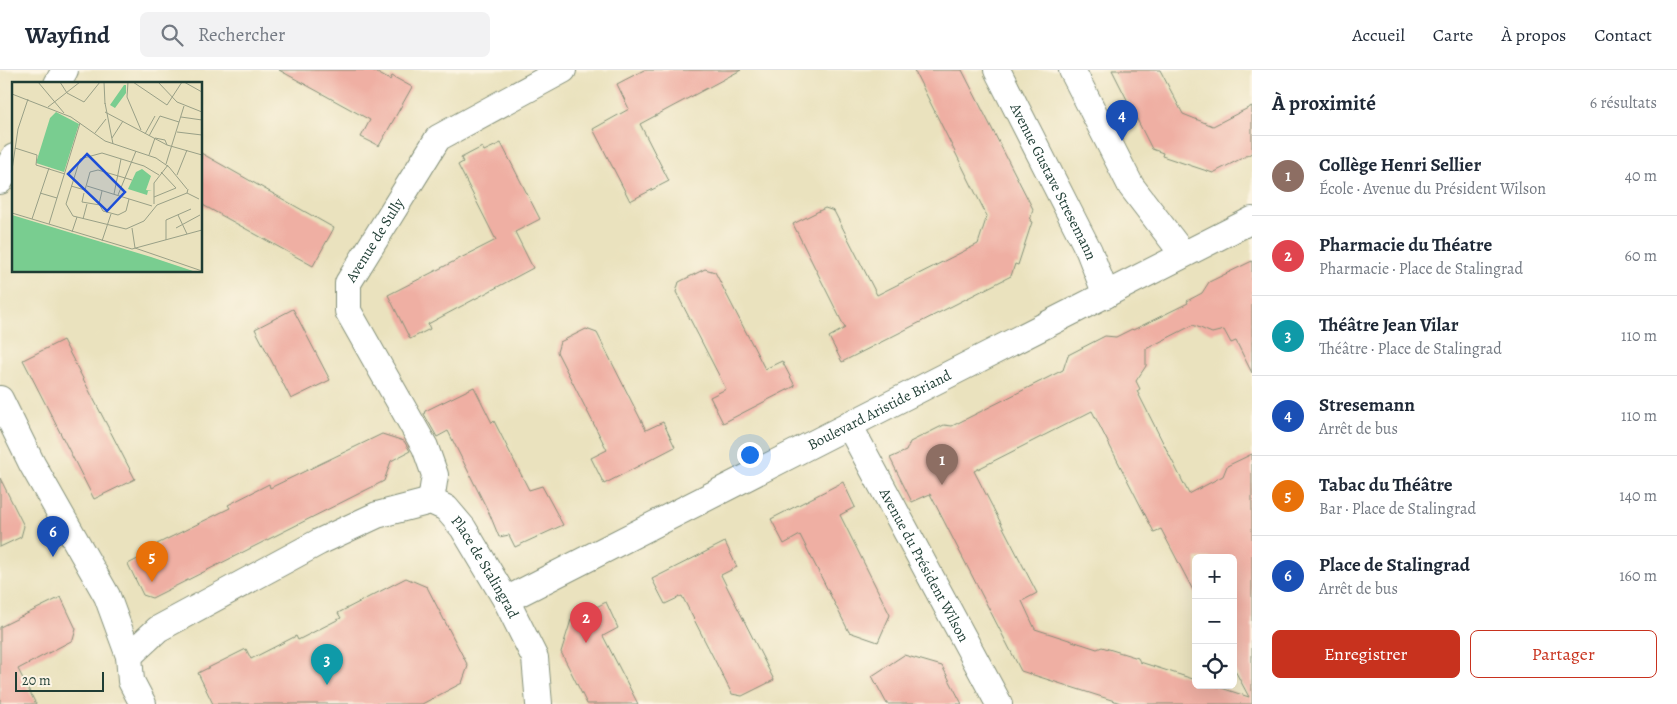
<!DOCTYPE html>
<html lang="fr">
<head>
<meta charset="utf-8">
<style>
	:root { --surface:#fff; --page:#f2f2f3; --text:#1f2937; --muted:#747a83; --line:#e0e1e3; --accent:#c8321e }
	body { margin:0; font-family:Alegreya,serif; background:var(--page); color:var(--text) }
	.controls { position:absolute; right:15px; bottom:15px; display:grid; overflow:hidden; border-radius:8px; box-shadow:0 5px 20px #0002 }
	.controls button { width:45px; height:45px; display:grid; place-items:center; padding:0; border:0; border-bottom:1px solid var(--line); background:var(--surface); color:var(--text); font:25px sans-serif }
	.scale { position:absolute; left:15px; bottom:12px; width:89px; box-sizing:border-box; padding-left:5px; border:2px solid #1f3d34; border-top:0; font-size:14px; line-height:18px; white-space:nowrap; color:#1f3d34; -webkit-text-stroke:4px #fcf5e5; paint-order:stroke }
	.you { position:absolute; left:749px; top:384px; width:18px; height:18px; margin:-12px; border:4px solid #fff; border-radius:50%; background:#1a73e8; box-shadow:0 0 0 8px #1a73e833 }
	.badge { display:grid; place-items:center; width:32px; height:32px; border-radius:50%; background:var(--accent); color:#fff; font-size:16px; font-weight:700 }
	.pin { position:absolute; translate:-50% -41px; filter:drop-shadow(0 1px 2px #0008) }
	.pin::after { content:''; position:absolute; top:26px; width:18px; height:15px; background:inherit; clip-path:polygon(0 0,100% 0,50% 100%) }
	.list { margin:0; padding:0; list-style:none }
	h2 { display:flex; justify-content:space-between; align-items:center; height:65px; margin:0; padding:0 20px; font-size:21px }
	h2 small { font-size:16px; font-weight:400; color:var(--muted) }
	.list li { display:grid; grid-template-columns:32px 1fr auto; gap:15px; align-items:center; box-sizing:border-box; height:80px; padding:0 20px; border-top:1px solid var(--line) }
	.list b { display:block; font-size:19px; white-space:nowrap }
	.list p { margin:0; font-size:16px; white-space:nowrap; color:var(--muted) }
	.list em { font-size:16px; font-style:normal; color:var(--muted) }
	.actions { display:flex; gap:10px; padding:15px 20px }
	.actions a { flex:1; padding:11px 0; border:1px solid var(--accent); border-radius:8px; text-align:center; font-size:18px; color:var(--accent) }
	.actions .main { background:var(--accent); color:#fff }
	.icon { flex:none; width:28px; height:28px; fill:none; stroke:currentColor; stroke-width:2; stroke-linecap:round; stroke-linejoin:round }
	.map { position:relative; flex:none; width:1252px; height:634px; overflow:hidden }
	header { display:flex; align-items:center; gap:30px; box-sizing:border-box; height:70px; padding:0 25px; background:var(--surface); border-bottom:1px solid var(--line) }
	header strong { font-size:24px }
	nav { display:flex; gap:28px; margin-inline-start:auto; font-size:18px }
	.search { width:350px; height:45px; background:var(--page); display:flex; align-items:center; gap:12px; box-sizing:border-box; padding:0 18px; border-radius:8px; color:var(--muted); font-size:19px }
	main { display:flex }
	aside { flex:1; background:var(--surface) }
	.map>svg:first-child { display:block }
	.building { fill:#efafa3; fill-rule:evenodd }
	.lines { fill:none; stroke-linecap:round; stroke-linejoin:round }
	.street-casing { stroke:#849079; stroke-width:28 }
	.street { stroke:#fff; stroke-width:26 }
	.labels { text-anchor:middle; stroke-width:4.5; stroke-linejoin:round; paint-order:stroke }
	.street-label { font-size:15px; fill:#1f3d34; stroke:#fcf5e5 }
	.inset-road { fill:none; stroke:#99a087; stroke-width:1 }
	.view { fill:#1d4ed8; fill-opacity:0.15; stroke:#1d4ed8; stroke-width:2.5 }
	.inset-edge { fill:none; stroke:#1f3d34; stroke-width:2.5 }
</style>
</head>
<body>
<header>
<strong>Wayfind</strong>
<div class="search"><svg class="icon" aria-label="search" viewBox="0 0 24 24"><circle cx="10" cy="10" r="6"/><path d="M15 15l6 6"/></svg>Rechercher</div>
<nav><a>Accueil</a><a>Carte</a><a>À propos</a><a>Contact</a></nav>
</header>
<main>
<div class="map">
<svg width="1252" height="634" viewBox="0 0 1252 634">
	<rect width="100%" height="100%" fill="#fcf5e5"/>
	<filter id="ink" filterUnits="userSpaceOnUse"><feTurbulence type="fractalNoise" baseFrequency=".02" numOctaves="2"/><feDisplacementMap in="SourceGraphic" scale="10" xChannelSelector="R" yChannelSelector="G"/><feConvolveMatrix kernelMatrix="1 2 1 2 8 2 1 2 1" color-interpolation-filters="sRGB"/></filter>
	<filter id="wash" filterUnits="userSpaceOnUse"><feTurbulence type="fractalNoise" baseFrequency=".0096" numOctaves="4" result="noise"/><feDisplacementMap in="SourceGraphic" scale="20" xChannelSelector="R" yChannelSelector="G"/><feGaussianBlur stdDeviation="1.12" result="paint"/><feColorMatrix in="noise" values="0 0 0 0 0 0 0 0 0 0 0 0 0 0 0 0 0 1.4 0 .05"/><feComposite in="paint" operator="in"/></filter>
	<g filter="url(#wash)">
		<rect width="100%" height="100%" fill="#eae2be"/>
		<g id="blocks">
			<path class="building" d="M279,0H372L390,10L392,6L412,17L379,76L361,67L370,50Z
				M644,0H741L640,54L669,111L630,131L593,59L629,39L617,14Z
				M914,0H962L1033,139L1030,151L1032,152L1018,195L1015,194L1011,206L842,292L829,267L845,258L793,154L825,138L834,141L877,225L978,174L987,146Z
				M1112,0H1160L1183,44L1213,56L1252,36V83L1213,103L1162,86L1163,83L1152,79Z
				M501,73L540,149L515,162L533,198L428,254L430,259L410,269L388,225L496,170L458,95L463,92L461,88L482,77L484,81Z
				M201,83L334,158L313,196L201,134Z
				M1252,191V303L1236,271L1231,273L1224,260L1212,263L1193,255L1146,279V296L1136,311L1140,319L1137,321L1189,424L1223,406L1227,396L1252,384V634H1124L1021,601L930,424L912,432L890,388L906,381L910,372L944,355L952,356L1063,300L1068,285L1105,266L1116,267L1132,259L1133,260L1188,233L1187,231L1202,223L1209,212ZM1092,341L1154,462L1161,459L1196,526V488H1233V597L1249,627L1212,615H1196V610L1140,592L1138,588L1102,577L1097,579L1035,559L1022,531L1037,523L974,401Z
				M705,199L715,202L765,299L782,291L795,316L723,353L710,327L726,319L676,222L679,212Z
				M293,239L330,310L291,329L255,259Z
				M586,259L597,263L646,360L663,352L675,377L604,414L591,388L607,380L557,282L560,272Z
				M63,270L135,409L94,429L23,290Z
				M474,317L492,353L494,351L529,420L542,416L563,455L515,477L509,465L499,467L490,445L448,361L437,367L424,344L425,341Z
				M382,364L404,371L410,381L391,391L384,411L152,528L143,525L128,494L159,478L157,474L230,438L228,435L269,414L270,418Z
				M0,408L24,456L21,467L0,477Z
				M843,412L855,437L840,445L890,545L878,572L849,562L800,465L784,474L771,449Z
				M725,472L737,497L721,505L774,610L742,626L732,624L682,526L665,534L652,509Z
				M406,508L427,517L468,596L462,613L422,634H213L198,603L246,579L251,589L296,566L298,570L341,548L338,543Z
				M61,527L76,559L73,570L18,599L36,634H0V557Z
				M606,532L618,558L603,566L638,634H587L561,582L571,550Z
				M904,585L942,596L962,634H887L872,606Z"/>
		</g>
	</g>
	<g filter="url(#ink)">
		<use href="#blocks" fill-opacity="0" stroke="#849079" stroke-width="1"/>
		<g class="lines">
			<g class="street-casing">
				<g id="street">
					<path id="s1" d="M997,0L1089,181L1106,225"/>
					<path d="M1072,0L1131,116L1183,184"/>
					<path d="M57,14L65,0"/>
					<path d="M0,111L14,87"/>
					<path d="M0,329L32,394L107,526L129,586L131,611L143,634"/>
					<path id="s2" d="M849,355L999,634"/>
					<path id="s3" d="M431,431L435,405L425,377L348,241V213L438,68L563,0"/>
					<path id="s4" d="M506,530L1252,150"/>
					<path id="s5" d="M129,586L158,559L319,472L377,445L431,431L446,438L463,458L506,530L535,588L539,634"/>
				</g>
			</g>
			<use href="#street" class="street"/>
		</g>
	</g>
	<g class="labels">
		<g class="street-label">
			<text dy="5" stroke="none"><textPath href="#s1" startOffset="125">Avenue Gustave Stresemann</textPath></text>
			<text dy="5" stroke="none"><textPath href="#s3" startOffset="291">Avenue de Sully</textPath></text>
			<text dy="5" stroke="none"><textPath href="#s4" startOffset="419">Boulevard Aristide Briand</textPath></text>
			<text dy="5" stroke="none"><textPath href="#s2" startOffset="159">Avenue du Président Wilson</textPath></text>
			<text dy="5" stroke="none"><textPath href="#s5" startOffset="430">Place de Stalingrad</textPath></text>
		</g>
	</g>
	<g transform="translate(12 12)">
		<rect width="190" height="190" fill="#eae2be"/>
		<path d="M112,3H114V11L103,26L98,23ZM44,30L67,42L52,90L24,81L38,36ZM130,87L139,94L134,108L140,109H136L135,113L116,107L124,90ZM0,133L139,175L184,190H0Z" fill="#79cd90"/>
		<path class="inset-road" d="M26,0L52,31M48,0L55,11L72,20L88,0M92,0L93,22M116,0L115,15L129,48M121,0L155,23L170,0M146,0L165,20L190,30M172,0L190,10M0,12L59,35L93,59L144,76L157,85L175,107M93,21L101,62M36,25L68,0M93,30L155,63L190,73M169,35L190,38M165,50L190,53M83,51L94,37M133,52L143,34M137,54L148,34L167,40M100,56L111,39M3,66L25,73L24,83L53,92M137,73L143,56L153,58L155,63M154,82L172,24M0,88L6,47L16,17M147,93L132,84L90,71L68,77L54,122L61,134L114,147L132,139L145,123L175,111M165,93L175,68M59,104L73,108L78,90L86,88L120,98M75,104L140,124M176,107L175,111L187,117M90,109L87,122L91,129L106,133L114,129L117,117M28,111L45,116M72,111L70,120L88,123M102,112L109,77M106,113L124,69M142,115L164,106L149,90M142,122V101L156,83M0,131L120,167L190,148M166,133L175,152M20,137L37,86M71,137L75,122M154,138L179,127M154,138V158M37,142L68,41M120,146L123,166M164,146L188,133M60,150L65,135M90,159L99,132M123,166L190,189"/>
		<path class="view" d="M75,72L113,110L95,129L56,92Z"/>
		<rect width="190" height="190" class="inset-edge"/>
	</g>
</svg>
<div class="controls">
<button>+</button>
<button>−</button>
<button><svg class="icon" aria-label="locate" viewBox="0 0 24 24"><circle cx="12" cy="12" r="6"/><path d="M12 2v4M12 18v4M2 12h4M18 12h4"/></svg></button>
</div>
<div class="scale">20 m</div>
<div class="you"></div>
<div class="pin badge" style="left:942px;top:415px;background:#8d6e63">1</div>
<div class="pin badge" style="left:586px;top:573px;background:#e0444e">2</div>
<div class="pin badge" style="left:327px;top:615px;background:#0f9aa8">3</div>
<div class="pin badge" style="left:1122px;top:71px;background:#1a4fb4">4</div>
<div class="pin badge" style="left:152px;top:512px;background:#e8710a">5</div>
<div class="pin badge" style="left:53px;top:487px;background:#1a4fb4">6</div>
</div>
<aside>
<h2>À proximité<small>6 résultats</small></h2>
<ul class="list">
<li><span class="badge" style="background:#8d6e63">1</span><div><b>Collège Henri Sellier</b><p>École · Avenue du Président Wilson</p></div><em>40 m</em></li>
<li><span class="badge" style="background:#e0444e">2</span><div><b>Pharmacie du Théatre</b><p>Pharmacie · Place de Stalingrad</p></div><em>60 m</em></li>
<li><span class="badge" style="background:#0f9aa8">3</span><div><b>Théâtre Jean Vilar</b><p>Théâtre · Place de Stalingrad</p></div><em>110 m</em></li>
<li><span class="badge" style="background:#1a4fb4">4</span><div><b>Stresemann</b><p>Arrêt de bus</p></div><em>110 m</em></li>
<li><span class="badge" style="background:#e8710a">5</span><div><b>Tabac du Théâtre</b><p>Bar · Place de Stalingrad</p></div><em>140 m</em></li>
<li><span class="badge" style="background:#1a4fb4">6</span><div><b>Place de Stalingrad</b><p>Arrêt de bus</p></div><em>160 m</em></li>
</ul>
<div class="actions"><a class="main">Enregistrer</a><a>Partager</a></div>
</aside>
</main>
</body>
</html>
